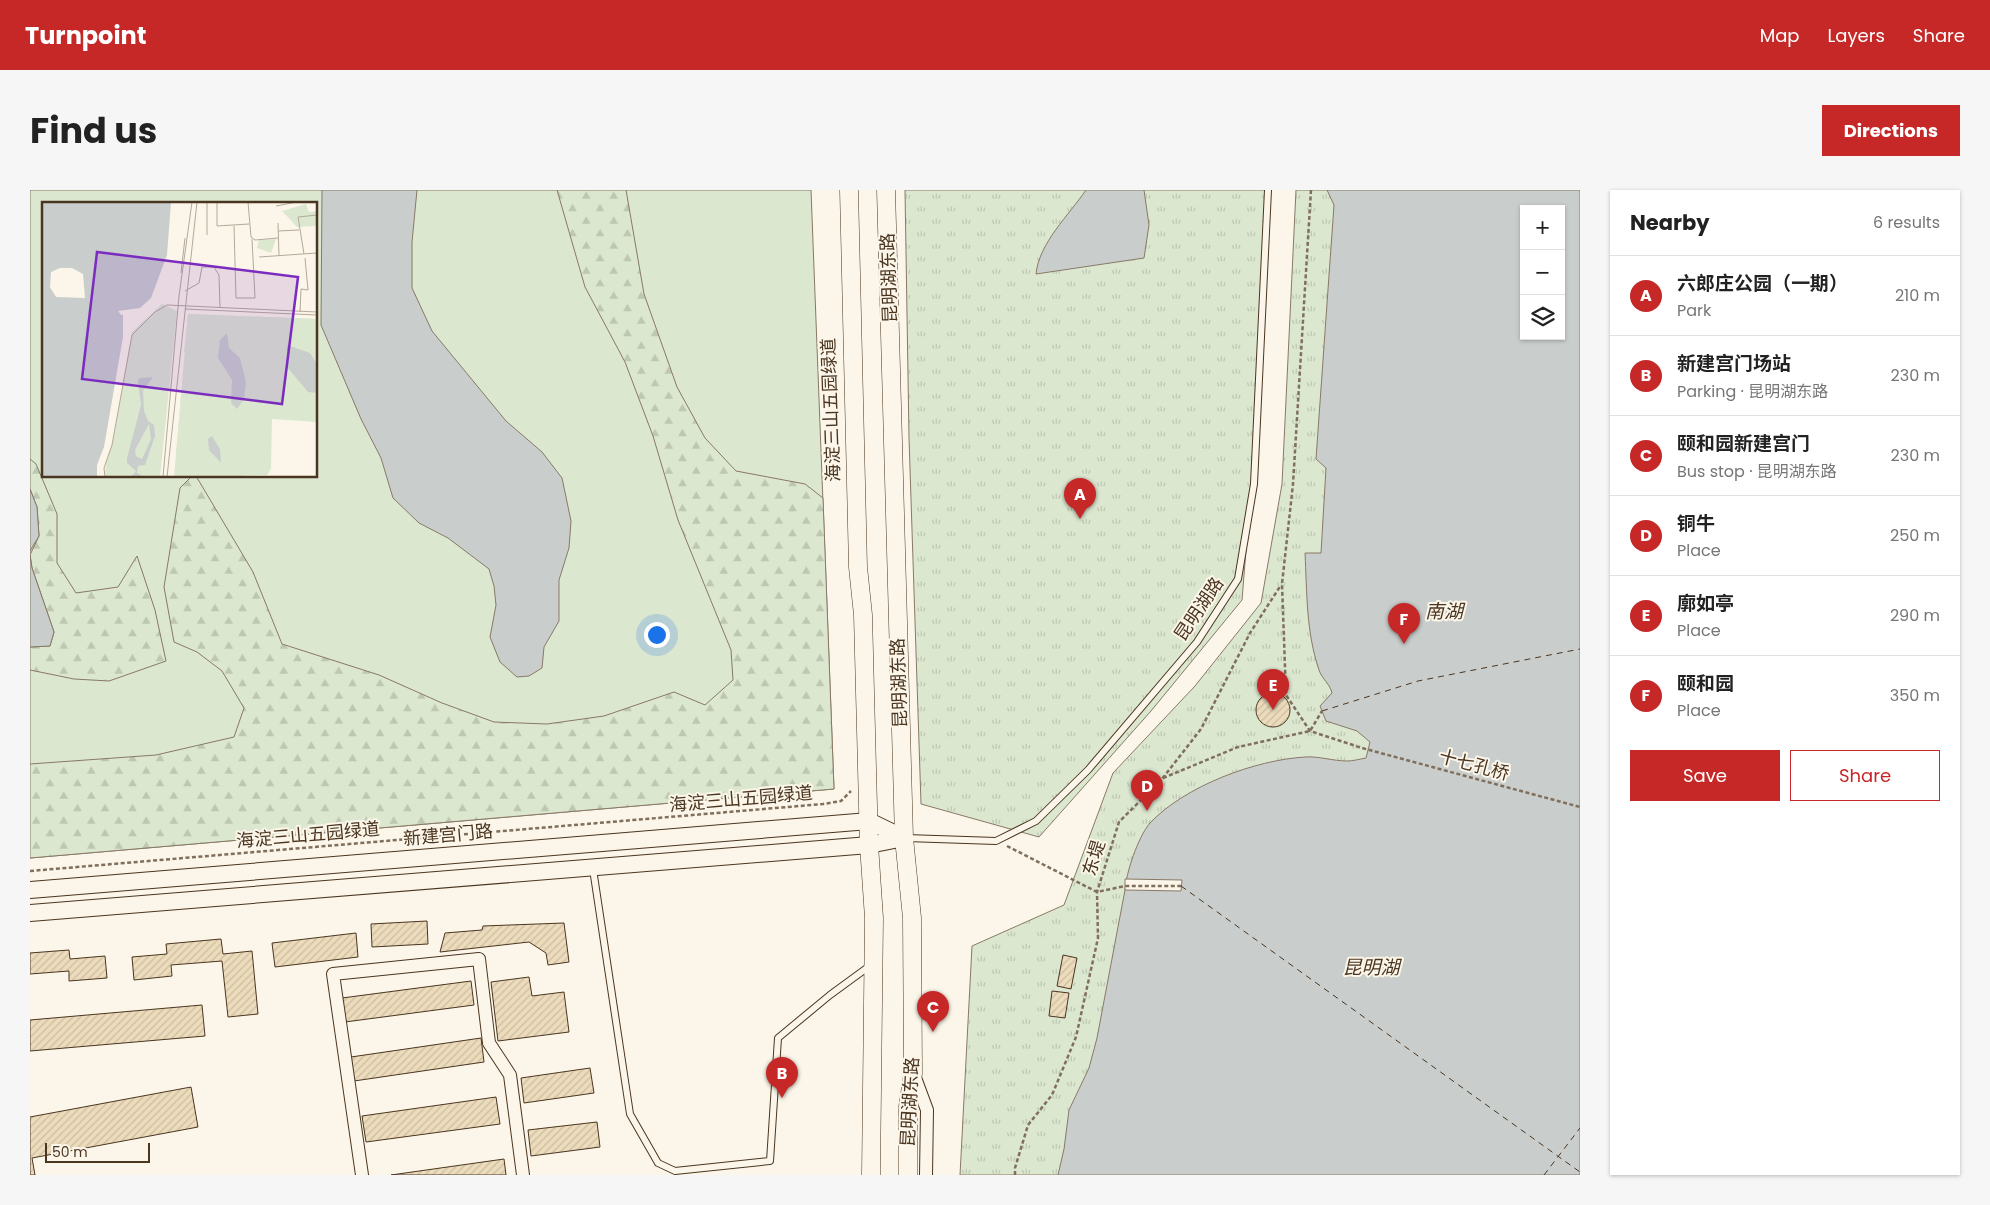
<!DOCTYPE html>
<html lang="en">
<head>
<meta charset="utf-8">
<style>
	:root { --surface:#fff; --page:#f6f6f6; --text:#222; --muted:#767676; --line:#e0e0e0; --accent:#c62828 }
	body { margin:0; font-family:Poppins,"Noto Sans SC",sans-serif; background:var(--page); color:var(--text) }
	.controls { position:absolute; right:15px; top:15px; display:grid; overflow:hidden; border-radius:0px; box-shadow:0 1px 4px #0004 }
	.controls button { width:45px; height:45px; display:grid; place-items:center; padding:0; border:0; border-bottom:1px solid var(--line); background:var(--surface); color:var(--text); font:25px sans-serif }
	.scale { position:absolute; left:15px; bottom:12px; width:105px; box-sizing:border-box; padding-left:5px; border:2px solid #4a3520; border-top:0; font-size:14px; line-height:18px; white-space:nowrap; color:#4a3520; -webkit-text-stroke:4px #fbf6e9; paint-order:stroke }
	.you { position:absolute; left:626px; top:444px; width:18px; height:18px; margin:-12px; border:4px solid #fff; border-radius:50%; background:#1a73e8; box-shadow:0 0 0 8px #1a73e833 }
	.badge { display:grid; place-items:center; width:32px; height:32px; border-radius:50%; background:var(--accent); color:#fff; font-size:16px; font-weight:700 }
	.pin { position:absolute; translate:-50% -41px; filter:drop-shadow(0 1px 2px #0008) }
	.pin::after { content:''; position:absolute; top:26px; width:18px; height:15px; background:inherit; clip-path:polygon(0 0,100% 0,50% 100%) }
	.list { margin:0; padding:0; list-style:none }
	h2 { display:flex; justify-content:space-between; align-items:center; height:65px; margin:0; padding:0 20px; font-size:21px }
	h2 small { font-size:16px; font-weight:400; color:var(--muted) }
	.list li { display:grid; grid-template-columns:32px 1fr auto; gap:15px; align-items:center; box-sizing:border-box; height:80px; padding:0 20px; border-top:1px solid var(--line) }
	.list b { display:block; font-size:19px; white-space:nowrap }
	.list p { margin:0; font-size:16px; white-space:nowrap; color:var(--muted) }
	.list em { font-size:16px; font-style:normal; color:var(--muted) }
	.actions { display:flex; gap:10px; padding:15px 20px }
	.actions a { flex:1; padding:11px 0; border:1px solid var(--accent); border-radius:0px; text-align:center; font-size:18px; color:var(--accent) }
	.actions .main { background:var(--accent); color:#fff }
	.icon { flex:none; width:28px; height:28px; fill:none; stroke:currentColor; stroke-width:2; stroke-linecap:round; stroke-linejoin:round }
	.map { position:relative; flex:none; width:1550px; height:985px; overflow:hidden; border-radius:0px }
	header { display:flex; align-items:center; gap:30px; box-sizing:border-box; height:70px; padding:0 25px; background:var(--accent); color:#fff }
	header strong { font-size:24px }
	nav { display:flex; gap:28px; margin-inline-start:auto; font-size:18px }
	.intro { display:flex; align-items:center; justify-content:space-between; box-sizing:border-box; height:120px; padding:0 30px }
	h1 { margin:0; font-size:35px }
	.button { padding:12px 22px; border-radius:0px; background:var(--accent); color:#fff; font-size:18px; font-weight:700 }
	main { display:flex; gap:30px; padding:0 30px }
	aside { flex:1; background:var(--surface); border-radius:0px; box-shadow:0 1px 4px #0004 }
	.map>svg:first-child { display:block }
	.grass { fill:#dce7d0; stroke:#887966; fill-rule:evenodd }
	.forest { fill:url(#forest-firs); stroke:#887966 }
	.park { fill:url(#park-tufts); stroke:#887966; fill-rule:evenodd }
	.water { fill:#c9cecd; stroke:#887966; fill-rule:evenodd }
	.pier { fill:#fbf6e9; stroke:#887966 }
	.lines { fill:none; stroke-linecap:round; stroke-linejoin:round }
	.ferry { stroke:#4a3520; stroke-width:1; stroke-dasharray:6 5; stroke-linecap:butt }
	.building { fill:url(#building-hatch); stroke:#4a3520 }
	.service-casing { stroke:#4a3520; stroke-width:8 }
	.minor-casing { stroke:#4a3520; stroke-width:14 }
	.tertiary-casing { stroke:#4a3520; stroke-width:18 }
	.secondary-casing { stroke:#4a3520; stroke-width:19 }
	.path { stroke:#7f6f5c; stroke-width:2.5; stroke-dasharray:4 2.5; stroke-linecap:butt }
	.service { stroke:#fbf6e9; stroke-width:6 }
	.minor { stroke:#fbf6e9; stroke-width:12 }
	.tertiary { stroke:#fbf6e9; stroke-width:16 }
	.secondary { stroke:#fbf6e9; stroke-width:18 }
	.labels { text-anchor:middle; stroke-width:4; stroke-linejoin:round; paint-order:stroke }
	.street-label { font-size:18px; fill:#4a3520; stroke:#fbf6e9 }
	.water-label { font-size:19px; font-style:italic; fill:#4a3520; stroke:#fbf6e9 }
	.inset-river { fill:none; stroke:#c9cecd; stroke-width:2.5 }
	.inset-road { fill:none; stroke:#b4a999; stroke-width:1 }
	.view { fill:#7b2cbf; fill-opacity:0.15; stroke:#7b2cbf; stroke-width:2.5 }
	.inset-edge { fill:none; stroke:#4a3520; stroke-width:2.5 }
</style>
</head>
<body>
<header>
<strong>Turnpoint</strong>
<nav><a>Map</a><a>Layers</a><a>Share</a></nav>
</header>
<div class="intro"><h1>Find us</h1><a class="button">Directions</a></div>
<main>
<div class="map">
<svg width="1550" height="985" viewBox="0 0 1550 985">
	<defs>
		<pattern id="forest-firs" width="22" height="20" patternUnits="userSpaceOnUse" patternTransform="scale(1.25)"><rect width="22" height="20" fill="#dce7d0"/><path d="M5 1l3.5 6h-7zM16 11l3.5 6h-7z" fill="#bec7b2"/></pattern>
		<pattern id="park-tufts" width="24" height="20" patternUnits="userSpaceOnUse" patternTransform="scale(1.25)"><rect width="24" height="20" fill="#dce7d0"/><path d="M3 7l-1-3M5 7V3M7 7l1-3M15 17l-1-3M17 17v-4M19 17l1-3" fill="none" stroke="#bec7b2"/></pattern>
		<pattern id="building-hatch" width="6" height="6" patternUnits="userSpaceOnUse" patternTransform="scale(1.25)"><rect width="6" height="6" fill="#ecdcbc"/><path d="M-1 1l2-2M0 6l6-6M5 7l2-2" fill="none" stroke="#ccbda1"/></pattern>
	</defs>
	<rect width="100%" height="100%" fill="#fbf6e9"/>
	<path class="grass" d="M0,0H781L804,599L0,668ZM14,14H286V286H14Z"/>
	<path class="forest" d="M527,0H596L614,104L647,197L675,248L706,281L775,294L793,308L804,599L0,668V574L126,565L204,547L214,518L192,481L167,462L144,452L134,397L150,298L162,286H166L223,382L252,454L349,485L412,513L464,532L517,534L574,526L644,502L675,515L703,490L701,460L648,330L623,246L595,172L555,97Z
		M0,269L6,274L27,324V373L46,403L88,397L107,366L125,420L136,471L79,491L44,489L0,480V457L20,456L24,442L2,378L0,365L9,346L7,317L0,299Z"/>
	<path class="park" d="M875,0H1238L1228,211L1212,410L1121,521L1009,647L891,614L879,248Z
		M1266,0H1550V985H930L942,756L1034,715L1083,583L1165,496L1231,413L1252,294ZM1494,19H1531V146H1494Z"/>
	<path class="water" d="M292,0H387L382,52V98L402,141L476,231L512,262L532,288L541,331L539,358L529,390V431L514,457L512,478L499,486L487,487L470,472L460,447L466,415L464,396L459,379L418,348L389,333L363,308L351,268L331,229L291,135Z
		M1056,0H1114L1119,35L1114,68L1006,84C1009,53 1039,25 1056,0Z
		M1297,0H1550V985H1028L1034,959L1039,920L1059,878L1067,848L1095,700C1096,683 1108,647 1120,633C1155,596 1225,570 1275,567C1289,566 1303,571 1317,571C1323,571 1330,569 1336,568L1340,552L1327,541L1296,531L1290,516L1302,503C1300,494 1292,489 1289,480C1276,442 1277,402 1275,363H1291L1296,278L1286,269L1304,15ZM1494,19H1531V146H1494Z
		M0,299L7,317L9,346L0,361Z
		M0,365L2,378L24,442L20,456L0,457Z"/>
	<path class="pier" d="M1095,689L1152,690L1151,701L1095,700Z"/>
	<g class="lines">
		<path class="ferry" d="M1292,521L1388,491L1550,459
			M1151,696L1550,982
			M1514,985L1550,938"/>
	</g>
	<path class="building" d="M1226 520a17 17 0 1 1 34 0a17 17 0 1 1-34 0Z
		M397,731L398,754L342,757L341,734Z
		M534,733L539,772L518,775L516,763L499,752L410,762L415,743L452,740L453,736Z
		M326,743L328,767L245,777L242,753Z
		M191,749L193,764L222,761L228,824L198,827L192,771L141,775L142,786L104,790L102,767L137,764L136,754Z
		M39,760L40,769L75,766L77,788L39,791V781L0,784V763Z
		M1033,765L1047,768L1041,799L1027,796Z
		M499,787L502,806L534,802L539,842L468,851L461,792Z
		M441,791L444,815L315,832L312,808Z
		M1022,801L1039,803L1035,828L1019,826Z
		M172,815L175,846L0,861V830Z
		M451,848L454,872L324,891L321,867Z
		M560,878L564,903L494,913L491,888Z
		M161,897L168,937L2,968L5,985H0V927Z
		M466,907L470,934L336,952L332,926Z
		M567,932L570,957L501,966L498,940Z
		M474,969L476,985H361Z"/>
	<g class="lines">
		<g class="service-casing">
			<path id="service" d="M876,648L966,651L1006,631L1058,580L1167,452L1208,389L1224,294L1238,0
				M563,679L600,924L628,973L645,981L740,971L748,848L800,805L841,775"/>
		</g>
		<g class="minor-casing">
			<path id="minor" d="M884,885L897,920L896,985
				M332,985L303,784L449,769L459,853L480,885L493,985"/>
		</g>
		<g class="tertiary-casing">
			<path id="tertiary" d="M0,700L839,631L874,648
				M0,723L839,655L874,648"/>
		</g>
		<g class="secondary-casing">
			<path id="secondary" d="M819,0L828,377L833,425L839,655L844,728L841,985
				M856,0L874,648L882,728L883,883L878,917V985"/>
		</g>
		<path class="path" d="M1281,0L1263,294L1252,394L1256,505L1280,541L1332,558L1550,617
			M1133,588L1208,557L1280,541L1292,521
			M977,656L1067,702L1095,696H1151
			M0,681L793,614L811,611L821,601
			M985,985V978L998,935L1022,905L1046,847L1068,748L1067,702L1089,632L1132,589L1171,539L1220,443L1251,395"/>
		<use href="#service" class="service"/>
		<use href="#minor" class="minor"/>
		<use href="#tertiary" class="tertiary"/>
		<use href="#secondary" class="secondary"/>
	</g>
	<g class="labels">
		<g class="street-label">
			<text transform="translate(859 88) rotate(-92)" y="6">昆明湖东路</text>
			<text transform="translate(801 220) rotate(-92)" y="6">海淀三山五园绿道</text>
			<text transform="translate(1169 419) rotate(-56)" y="6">昆明湖路</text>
			<text transform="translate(869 493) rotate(-92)" y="6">昆明湖东路</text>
			<text transform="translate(1444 575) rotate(15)" y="6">十七孔桥</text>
			<text transform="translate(711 609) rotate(-5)" y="6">海淀三山五园绿道</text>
			<text transform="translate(278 645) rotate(-5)" y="6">海淀三山五园绿道</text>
			<text transform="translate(418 645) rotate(-5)" y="6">新建宫门路</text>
			<text transform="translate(1064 668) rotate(-73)" y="6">东堤</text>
			<text transform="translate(880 912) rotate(-87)" y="6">昆明湖东路</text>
		</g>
		<g class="water-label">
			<text x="1414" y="428">南湖</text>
			<text x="1341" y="784">昆明湖</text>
		</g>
	</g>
	<g transform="translate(12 12)">
		<rect width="275" height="275" fill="#fbf6e9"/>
		<path d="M146,112L275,117V220L230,217L229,267L225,273L132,275Z" fill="#dce7d0"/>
		<path d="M264,2L267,10L275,9V24L255,25L240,9ZM146,112L275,117V129L222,128L221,132L228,141L229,149L223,163L214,139L188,126L157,128L170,181L171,206L179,215L173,220L138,206L139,193L157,204L163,199L157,159L142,150ZM237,137L275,147V162L268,151L248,143L244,145V157L248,168L254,172L248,171L243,167L240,149L232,153L230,139ZM137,219L163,232L162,242L145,241L141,250L134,252ZM171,253L195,263L203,275H169Z" fill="#dce7d0"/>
		<path d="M234,37L229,51L215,46L217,38ZM120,102L135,109L118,275H63L64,260L70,243L90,130Z" fill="#dce7d0"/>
		<path d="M0,0H129L125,53L109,96L98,106L76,109L81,115V135L62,245L55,263V275H0ZM18,66H30L41,72L43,96L14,95L8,85L9,70ZM185,131L187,146L198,156L204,180L202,197L195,207L189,201L190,178L176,156L178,138ZM245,143L268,151L275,162V191L266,190L245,165ZM111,175L101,189L102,209L106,219L112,223L113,234L103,263L96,264L95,271L102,275H89L94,269L85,261V256L99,203L96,180L97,176ZM107,222L109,237L100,257L94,254L93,248ZM170,234L178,247L179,261L167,248L166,237Z" fill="#c9cecd" fill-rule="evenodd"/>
		<path class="inset-river" d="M1,0L102,94M0,59L22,60L25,65M0,61L22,63M26,66L29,60L54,57L92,19V0M31,97L26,122L32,231L42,275M0,109L22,117L40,119L81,114M0,114L7,87M0,115L30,98M0,186L28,275"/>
		<path class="inset-road" d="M175,0V24L207,22M206,0L209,35L213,38L236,36M234,4L255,0M236,21L237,54M192,24L194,96H213L210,37M236,29L257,28M165,33V0M262,52L256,15L275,13M217,55L275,51M139,71L143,36M143,89L157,81L160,65H172L177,73L178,106M143,107L275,113M258,110L259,87L266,88L263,56M63,275L62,266L70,243L90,133L113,110L125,103L275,110M121,275L137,94L150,0M125,275L155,0"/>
		<path class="view" d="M55,50L256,75L240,202L40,177Z"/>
		<rect width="275" height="275" class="inset-edge"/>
	</g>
</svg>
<div class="controls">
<button>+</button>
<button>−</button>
<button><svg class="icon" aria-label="layers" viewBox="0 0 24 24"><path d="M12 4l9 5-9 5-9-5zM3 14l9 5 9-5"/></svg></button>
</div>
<div class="scale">50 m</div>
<div class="you"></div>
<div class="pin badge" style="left:1050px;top:329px">A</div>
<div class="pin badge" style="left:752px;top:908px">B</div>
<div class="pin badge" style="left:903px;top:842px">C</div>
<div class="pin badge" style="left:1117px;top:621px">D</div>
<div class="pin badge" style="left:1243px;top:520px">E</div>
<div class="pin badge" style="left:1374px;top:454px">F</div>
</div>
<aside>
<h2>Nearby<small>6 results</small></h2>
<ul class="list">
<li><span class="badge">A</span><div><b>六郎庄公园（一期）</b><p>Park</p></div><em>210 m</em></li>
<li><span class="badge">B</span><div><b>新建宫门场站</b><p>Parking · 昆明湖东路</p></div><em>230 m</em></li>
<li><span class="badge">C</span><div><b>颐和园新建宫门</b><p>Bus stop · 昆明湖东路</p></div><em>230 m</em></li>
<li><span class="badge">D</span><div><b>铜牛</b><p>Place</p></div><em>250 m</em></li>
<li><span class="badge">E</span><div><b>廓如亭</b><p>Place</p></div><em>290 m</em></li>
<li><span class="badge">F</span><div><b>颐和园</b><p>Place</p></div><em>350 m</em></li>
</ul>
<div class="actions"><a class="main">Save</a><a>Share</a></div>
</aside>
</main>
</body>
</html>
